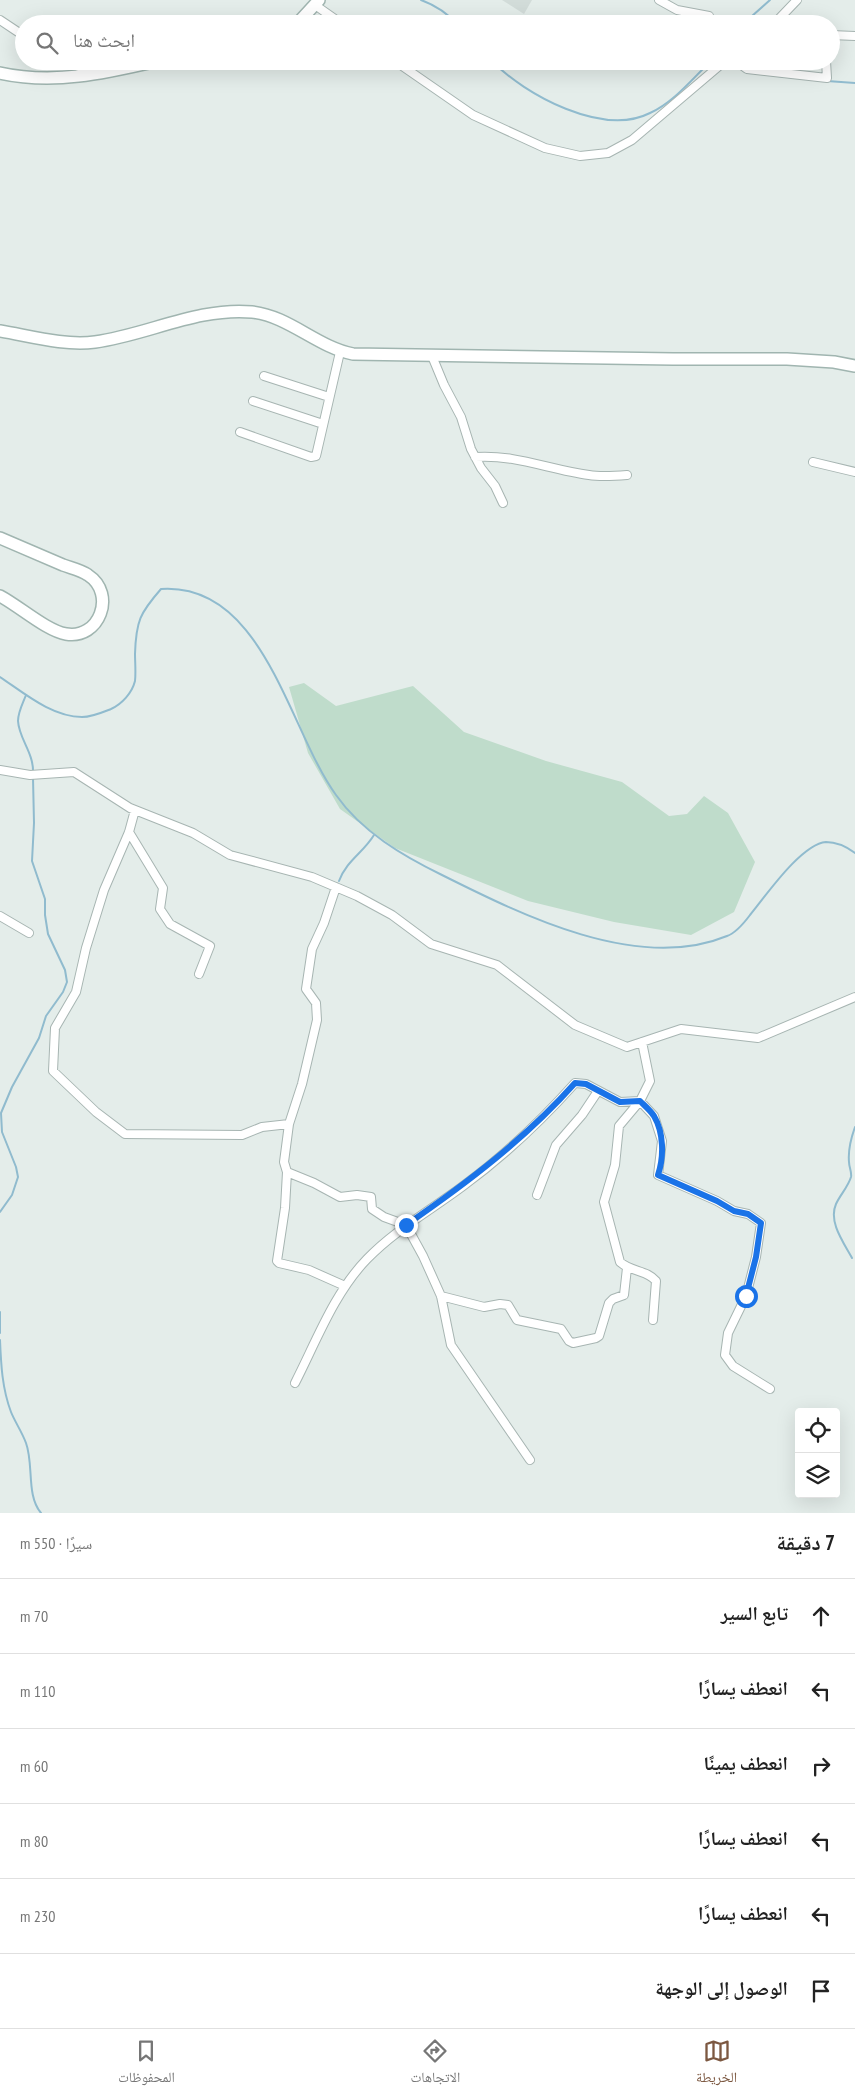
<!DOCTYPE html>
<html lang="ar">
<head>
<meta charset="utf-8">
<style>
	:root { --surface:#fff; --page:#f6f6f6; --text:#222; --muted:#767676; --line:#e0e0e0; --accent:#7c5841 }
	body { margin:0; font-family:"PT Sans Narrow","Noto Naskh Arabic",sans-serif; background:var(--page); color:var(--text); direction:rtl }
	.controls { position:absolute; right:15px; bottom:15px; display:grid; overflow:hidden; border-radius:5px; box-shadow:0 5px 20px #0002 }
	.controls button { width:45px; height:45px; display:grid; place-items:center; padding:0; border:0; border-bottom:1px solid var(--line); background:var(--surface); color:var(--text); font:25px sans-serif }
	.stop { position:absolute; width:15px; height:15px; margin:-11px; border:4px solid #1a73e8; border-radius:50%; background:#fff }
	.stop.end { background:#1a73e8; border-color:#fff; box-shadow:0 1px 5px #0008 }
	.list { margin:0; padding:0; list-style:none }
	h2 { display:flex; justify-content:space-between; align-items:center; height:65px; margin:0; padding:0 20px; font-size:21px }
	h2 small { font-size:16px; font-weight:400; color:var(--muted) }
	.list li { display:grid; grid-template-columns:32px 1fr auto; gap:15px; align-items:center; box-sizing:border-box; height:75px; padding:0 20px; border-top:1px solid var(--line) }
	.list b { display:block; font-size:19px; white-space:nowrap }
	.list em { font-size:16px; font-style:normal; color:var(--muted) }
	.icon { flex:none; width:28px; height:28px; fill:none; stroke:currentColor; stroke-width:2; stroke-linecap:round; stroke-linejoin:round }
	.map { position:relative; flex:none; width:855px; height:1513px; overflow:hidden; direction:ltr }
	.search { position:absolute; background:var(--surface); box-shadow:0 5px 20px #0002; left:15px; right:15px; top:15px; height:55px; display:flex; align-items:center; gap:12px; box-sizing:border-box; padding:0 18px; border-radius:28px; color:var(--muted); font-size:19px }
	.sheet { height:515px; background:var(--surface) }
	nav { display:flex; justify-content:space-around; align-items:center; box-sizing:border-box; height:70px; border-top:1px solid var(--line); background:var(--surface); font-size:14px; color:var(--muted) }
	nav a { display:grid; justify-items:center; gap:2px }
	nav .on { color:var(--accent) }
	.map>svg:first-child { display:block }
	.built { fill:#d2dcd9 }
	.green { fill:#bfdccb }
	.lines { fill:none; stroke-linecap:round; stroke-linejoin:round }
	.stream { stroke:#90bbce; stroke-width:2 }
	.street-casing { stroke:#a7b5b2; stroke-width:10 }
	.secondary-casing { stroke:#a0b5b0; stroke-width:14 }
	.street { stroke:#fff; stroke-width:8 }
	.secondary { stroke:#fff; stroke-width:11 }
	.route { stroke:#1a73e8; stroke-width:6 }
</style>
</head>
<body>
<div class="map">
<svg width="855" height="1513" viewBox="0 0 855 1513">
	<rect width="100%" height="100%" fill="#e4edea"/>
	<path class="built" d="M502,0H532L524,14Z"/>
	<path class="green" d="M304,683L336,706L413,686L464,732L546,761L622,782L669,816L687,814L704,796L728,813L755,862L734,912L691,935L614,922L528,901L395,848L340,809L308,753L289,687Z"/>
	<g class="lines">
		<path class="stream" d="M421,0C435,5 447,13 457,24
			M743,24L770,0
			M492,61C525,95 603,137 650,113C674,102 692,79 711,61
			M752,61L756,66
			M778,76L798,78
			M827,81L855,83
			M0,677C24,693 52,717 82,717C92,717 101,713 111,709C122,704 132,693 135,681C136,672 135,662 135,654C136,621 140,613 161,589C264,582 289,731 336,795C362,832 403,856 442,875C522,915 638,973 727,936C736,933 744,923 750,915C765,897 801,844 826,842C836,842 847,847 855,853
			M26,695C23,703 18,712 18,721C19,739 34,753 33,773
			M339,881C347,860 363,853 374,835
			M0,1212L12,1195L18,1177L16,1167L2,1132L1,1113L12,1087L39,1038L46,1016L63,992L67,982L65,970L48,934L45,915V899L32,861L34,823L33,778
			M852,1258C844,1243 828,1222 836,1204C840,1195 848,1187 851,1177C852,1172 849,1167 849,1162C848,1151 851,1138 855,1127
			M0,1312V1333
			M0,1340C1,1364 2,1388 11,1412C15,1422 22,1432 26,1443C34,1465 26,1495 41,1513"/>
		<g class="street-casing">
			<path id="street" d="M659,0L677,10L709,16
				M315,5L342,24
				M0,20L24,36
				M774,24L797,0
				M831,35L855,36
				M62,61L93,72
				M395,61L473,115L545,148L580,156L608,153L632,140L725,61
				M736,61L747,69L827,78L826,61
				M432,356L444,385L461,417L471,449L481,468L495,486L503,503
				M264,376L329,397
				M253,401L323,424
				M240,432L311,457L316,456L340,352
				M475,457C515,454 550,470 589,475C601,477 614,476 627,475
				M813,462L855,472
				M0,770L30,775L74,772L130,808L193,833L230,855L312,877L357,896L392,915L431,944L497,965L575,1025L627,1047L681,1029L758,1038L855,997
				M135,810L129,832L104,890L86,948L76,992L55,1028L53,1071L96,1112L125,1134L242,1135L262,1127L289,1124
				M129,832L163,888L160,909L170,924L210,946L199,974
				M336,887L324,923L312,949L306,989L316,1003L317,1020L302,1084L289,1124L284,1162L287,1172L314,1183L340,1197L357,1195L371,1197L372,1209L384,1217L406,1225L423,1256L441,1296L451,1345L530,1460
				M0,916L29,933
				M642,1042L650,1081L640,1101L619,1126L615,1165L604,1202L620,1262C631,1272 647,1270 656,1281L653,1320
				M287,1172L285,1208L277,1261L279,1263L309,1270L345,1286
				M537,1195L556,1145L582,1115L598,1091
				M441,1296L484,1307L500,1304L508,1305L517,1320L561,1329L569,1341L573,1343L596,1338L599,1336L609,1303L613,1299L624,1295L627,1268
				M295,1383C316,1342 334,1293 367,1259C395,1230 431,1210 463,1186C504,1156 541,1121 575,1083L586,1084L620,1102L640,1101L654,1116L662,1141L658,1175L717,1201L734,1211L748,1214L761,1223L756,1257L746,1296L728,1333L725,1355L733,1366L770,1389"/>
		</g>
		<g class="secondary-casing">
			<path id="secondary" d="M297,24L319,0
				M0,73C54,85 105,73 157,61
				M0,331C30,336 64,346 95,342C147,335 198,307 252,312C289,316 317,347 353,354L673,359H787L834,362L855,366
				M0,538C21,547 42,556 63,565C71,568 81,570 88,575C117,594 99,640 66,634C47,631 19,606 0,596"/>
		</g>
		<use href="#street" class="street"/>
		<use href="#secondary" class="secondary"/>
	</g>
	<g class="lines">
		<path class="route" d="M406,1225C467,1183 525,1139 575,1083L586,1084L620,1102L640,1101C644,1105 650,1110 654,1116C664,1133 664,1157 658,1175L717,1201L734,1211L748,1214L761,1223L756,1257L746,1296"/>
	</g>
</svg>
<div class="controls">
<button><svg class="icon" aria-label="locate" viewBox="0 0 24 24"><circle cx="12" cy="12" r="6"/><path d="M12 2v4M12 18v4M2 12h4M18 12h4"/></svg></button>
<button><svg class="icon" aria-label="layers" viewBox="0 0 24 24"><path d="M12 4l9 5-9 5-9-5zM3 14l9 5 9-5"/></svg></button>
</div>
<div class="stop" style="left:746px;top:1296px"></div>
<div class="stop end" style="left:406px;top:1225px"></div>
<div class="search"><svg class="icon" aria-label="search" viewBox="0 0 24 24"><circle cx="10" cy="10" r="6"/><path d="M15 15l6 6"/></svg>ابحث هنا</div>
</div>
<section class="sheet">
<h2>7 دقيقة<small>سيرًا · 550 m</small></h2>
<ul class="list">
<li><svg class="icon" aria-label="ahead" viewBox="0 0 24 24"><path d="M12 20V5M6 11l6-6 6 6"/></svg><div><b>تابع السير</b></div><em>70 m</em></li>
<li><svg class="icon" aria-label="left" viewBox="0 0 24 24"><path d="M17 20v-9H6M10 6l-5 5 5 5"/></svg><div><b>انعطف يسارًا</b></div><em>110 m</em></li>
<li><svg class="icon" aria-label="right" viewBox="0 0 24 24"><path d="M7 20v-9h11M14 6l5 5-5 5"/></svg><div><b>انعطف يمينًا</b></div><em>60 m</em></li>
<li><svg class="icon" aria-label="left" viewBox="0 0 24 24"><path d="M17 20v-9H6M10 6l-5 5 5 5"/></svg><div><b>انعطف يسارًا</b></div><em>80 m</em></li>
<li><svg class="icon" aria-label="left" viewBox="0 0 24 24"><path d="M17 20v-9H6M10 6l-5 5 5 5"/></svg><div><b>انعطف يسارًا</b></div><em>230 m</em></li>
<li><svg class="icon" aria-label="arrive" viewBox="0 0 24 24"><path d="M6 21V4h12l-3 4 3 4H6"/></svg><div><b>الوصول إلى الوجهة</b></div></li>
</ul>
</section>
<nav>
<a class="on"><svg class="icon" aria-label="map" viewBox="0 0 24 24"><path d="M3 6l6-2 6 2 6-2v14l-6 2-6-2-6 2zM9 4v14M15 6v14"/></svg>الخريطة</a>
<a><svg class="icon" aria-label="directions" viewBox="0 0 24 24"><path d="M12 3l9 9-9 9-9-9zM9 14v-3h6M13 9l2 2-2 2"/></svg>الاتجاهات</a>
<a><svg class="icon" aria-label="saved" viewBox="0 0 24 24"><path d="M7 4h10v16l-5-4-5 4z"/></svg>المحفوظات</a>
</nav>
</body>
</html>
